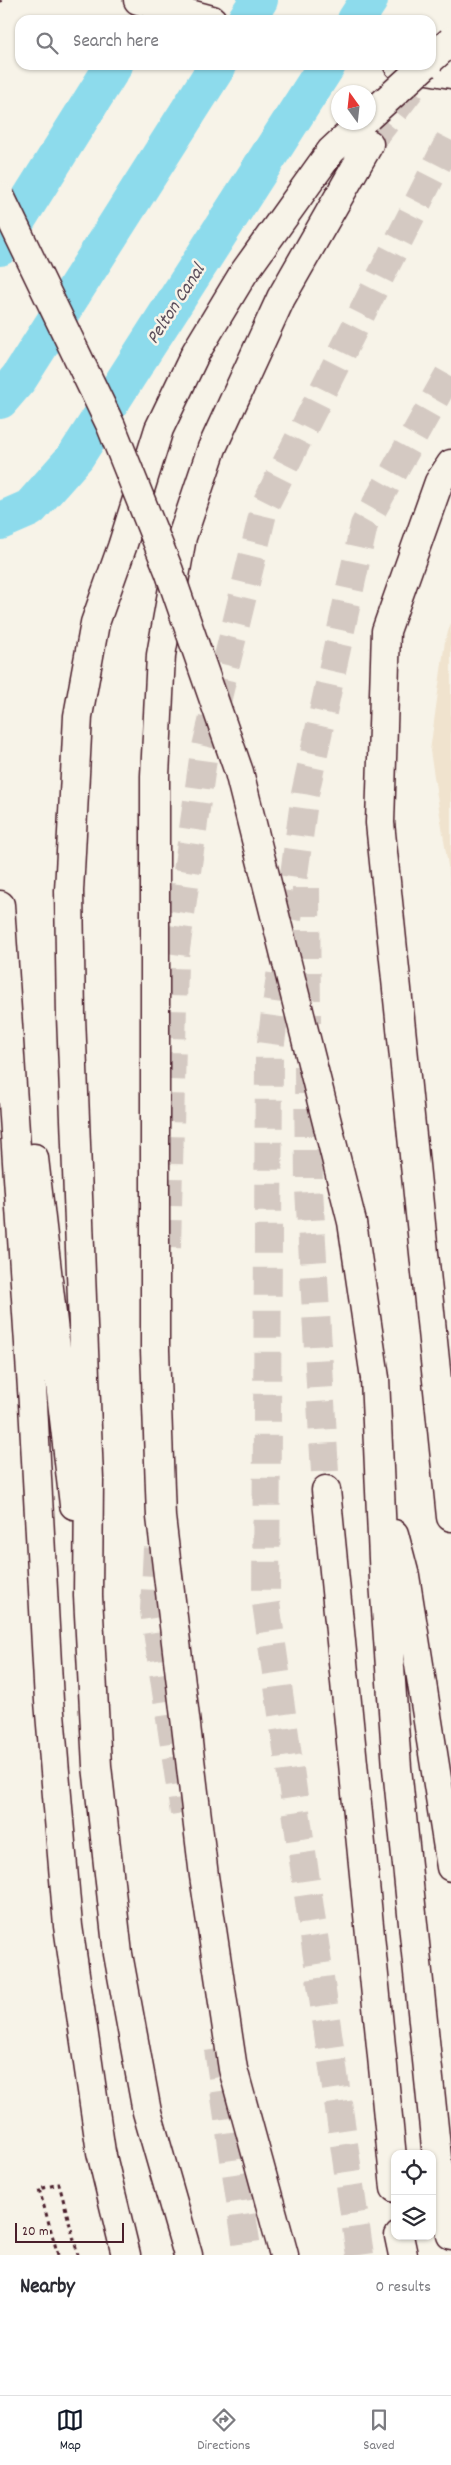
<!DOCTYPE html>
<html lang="en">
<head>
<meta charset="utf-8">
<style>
	:root { --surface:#fff; --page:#f7f7f7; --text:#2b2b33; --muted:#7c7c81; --line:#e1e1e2; --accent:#111827 }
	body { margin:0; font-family:Dekko,sans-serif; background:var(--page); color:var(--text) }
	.controls { position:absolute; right:15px; bottom:15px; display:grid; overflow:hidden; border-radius:10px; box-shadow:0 1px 4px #0004 }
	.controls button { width:45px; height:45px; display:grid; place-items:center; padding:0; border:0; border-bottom:1px solid var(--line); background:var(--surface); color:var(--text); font:25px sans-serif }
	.compass { position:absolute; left:331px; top:85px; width:45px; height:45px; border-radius:50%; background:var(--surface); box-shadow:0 1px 4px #0004; rotate:345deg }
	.scale { position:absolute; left:15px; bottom:12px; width:109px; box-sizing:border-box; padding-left:5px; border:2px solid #4a1f2b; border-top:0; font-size:14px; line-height:18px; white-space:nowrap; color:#4a1f2b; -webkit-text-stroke:4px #f7f3e8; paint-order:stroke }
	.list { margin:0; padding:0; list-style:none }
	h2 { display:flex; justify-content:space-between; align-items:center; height:65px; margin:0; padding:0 20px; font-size:21px }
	h2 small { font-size:16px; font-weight:400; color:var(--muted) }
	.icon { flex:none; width:28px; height:28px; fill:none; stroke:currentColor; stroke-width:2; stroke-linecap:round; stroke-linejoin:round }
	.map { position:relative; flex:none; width:451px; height:2255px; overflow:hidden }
	.search { position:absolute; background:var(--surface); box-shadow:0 1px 4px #0004; left:15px; right:15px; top:15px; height:55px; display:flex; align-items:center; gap:12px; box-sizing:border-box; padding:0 18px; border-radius:15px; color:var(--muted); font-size:19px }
	.sheet { height:140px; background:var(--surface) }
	nav { display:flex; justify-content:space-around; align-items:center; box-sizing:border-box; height:70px; border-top:1px solid var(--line); background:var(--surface); font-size:14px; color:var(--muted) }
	nav a { display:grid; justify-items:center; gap:2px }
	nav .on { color:var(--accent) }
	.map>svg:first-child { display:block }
	.built { fill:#f0e3ce }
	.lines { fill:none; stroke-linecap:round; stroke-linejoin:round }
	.canal { stroke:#8ddbec; stroke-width:38 }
	.highway-tunnel { stroke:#d4c9c2; stroke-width:28; stroke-dasharray:28 14; stroke-linecap:butt }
	.highway-casing { stroke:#4a1f2b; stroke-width:31 }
	.path { stroke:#4a1f2b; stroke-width:3; stroke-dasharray:4 4; stroke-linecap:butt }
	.highway { stroke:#f7f3e8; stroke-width:28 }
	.highway-bridge-casing { stroke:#4a1f2b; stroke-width:31; stroke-linecap:butt }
	.highway-bridge { stroke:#f7f3e8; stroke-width:28 }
	.labels { text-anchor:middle; stroke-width:5; stroke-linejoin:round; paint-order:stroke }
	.water-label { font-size:19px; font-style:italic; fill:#5b4e5b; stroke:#f7f3e8 }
</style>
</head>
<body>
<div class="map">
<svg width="451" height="2255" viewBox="0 0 451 2255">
	<rect width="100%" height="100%" fill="#f7f3e8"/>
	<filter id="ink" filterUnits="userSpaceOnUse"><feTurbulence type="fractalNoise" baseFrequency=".02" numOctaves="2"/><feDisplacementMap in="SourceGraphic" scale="10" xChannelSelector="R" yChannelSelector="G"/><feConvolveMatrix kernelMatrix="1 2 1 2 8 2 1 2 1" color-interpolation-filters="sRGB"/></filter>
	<g filter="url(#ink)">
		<path class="built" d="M451,623V885L430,751L445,641Z"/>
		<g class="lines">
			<path class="canal" d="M246,20L259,0
				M356,20L369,0
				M0,247L114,65
				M0,400L19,378L218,65
				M0,521L30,508L76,456L327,65"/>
			<path class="highway-tunnel" d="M369,144L415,84
				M306,888L307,1023
				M308,1066L309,1189L326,1490
				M167,1248L174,963L203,759L265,505L451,137
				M157,1548L154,1611L184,1813
				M218,2049L248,2255
				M360,2255L266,1603L269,1057L305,794L364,525L451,370"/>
			<g class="highway-casing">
				<path id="highway" d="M138,0L212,20
					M398,65L451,74
					M451,464L439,482L386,631L380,823L451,1517
					M0,905L33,1404L49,1701L68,1926L101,2152L126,2255
					M34,1158L74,1505
					M375,1378L384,1581L397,1768L438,2167L451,2235
					M326,1490L395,2188
					M394,1534L405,1576L451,1867
					M399,2236L403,2255
					M188,2255L147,2112L118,1954L97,1766L88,1596L89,1479L71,1016L69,891L78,716L95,623L122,547L159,429L196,352L243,274L331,151L362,122
					M284,2255L233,2069L204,1876L161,1517L155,1350V776L161,655L182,537L212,448L281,298L369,144"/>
			</g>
			<path class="path" d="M0,2L1,0
				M58,2255L39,2189L59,2184L78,2255"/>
			<use href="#highway" class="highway"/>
			<g class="highway-bridge-casing">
				<path id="highway-bridge" d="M431,59L451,41
					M368,117L425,65
					M0,196L111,426L169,571L239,772L352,1222L375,1378"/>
			</g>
			<use href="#highway-bridge" class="highway-bridge"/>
		</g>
	</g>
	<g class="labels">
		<g class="water-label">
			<text transform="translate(174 303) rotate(-57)" y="7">Pelton Canal</text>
		</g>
	</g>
</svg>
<div class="controls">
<button><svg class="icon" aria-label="locate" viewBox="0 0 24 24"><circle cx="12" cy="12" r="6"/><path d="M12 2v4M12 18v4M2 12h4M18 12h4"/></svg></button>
<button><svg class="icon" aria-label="layers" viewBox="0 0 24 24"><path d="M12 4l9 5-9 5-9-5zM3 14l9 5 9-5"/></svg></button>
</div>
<svg class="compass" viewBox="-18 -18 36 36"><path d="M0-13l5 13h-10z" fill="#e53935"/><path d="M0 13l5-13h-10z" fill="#7c7c81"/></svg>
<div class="scale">20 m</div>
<div class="search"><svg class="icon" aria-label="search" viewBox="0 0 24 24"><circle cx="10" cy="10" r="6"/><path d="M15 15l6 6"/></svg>Search here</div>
</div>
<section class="sheet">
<h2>Nearby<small>0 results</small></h2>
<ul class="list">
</ul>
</section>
<nav>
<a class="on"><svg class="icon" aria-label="map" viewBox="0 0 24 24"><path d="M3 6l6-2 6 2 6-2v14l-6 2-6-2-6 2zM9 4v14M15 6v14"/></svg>Map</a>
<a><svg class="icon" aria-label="directions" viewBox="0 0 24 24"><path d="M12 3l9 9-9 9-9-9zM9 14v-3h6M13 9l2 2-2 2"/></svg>Directions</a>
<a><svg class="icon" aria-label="saved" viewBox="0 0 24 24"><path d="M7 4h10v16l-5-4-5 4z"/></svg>Saved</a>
</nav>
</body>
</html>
